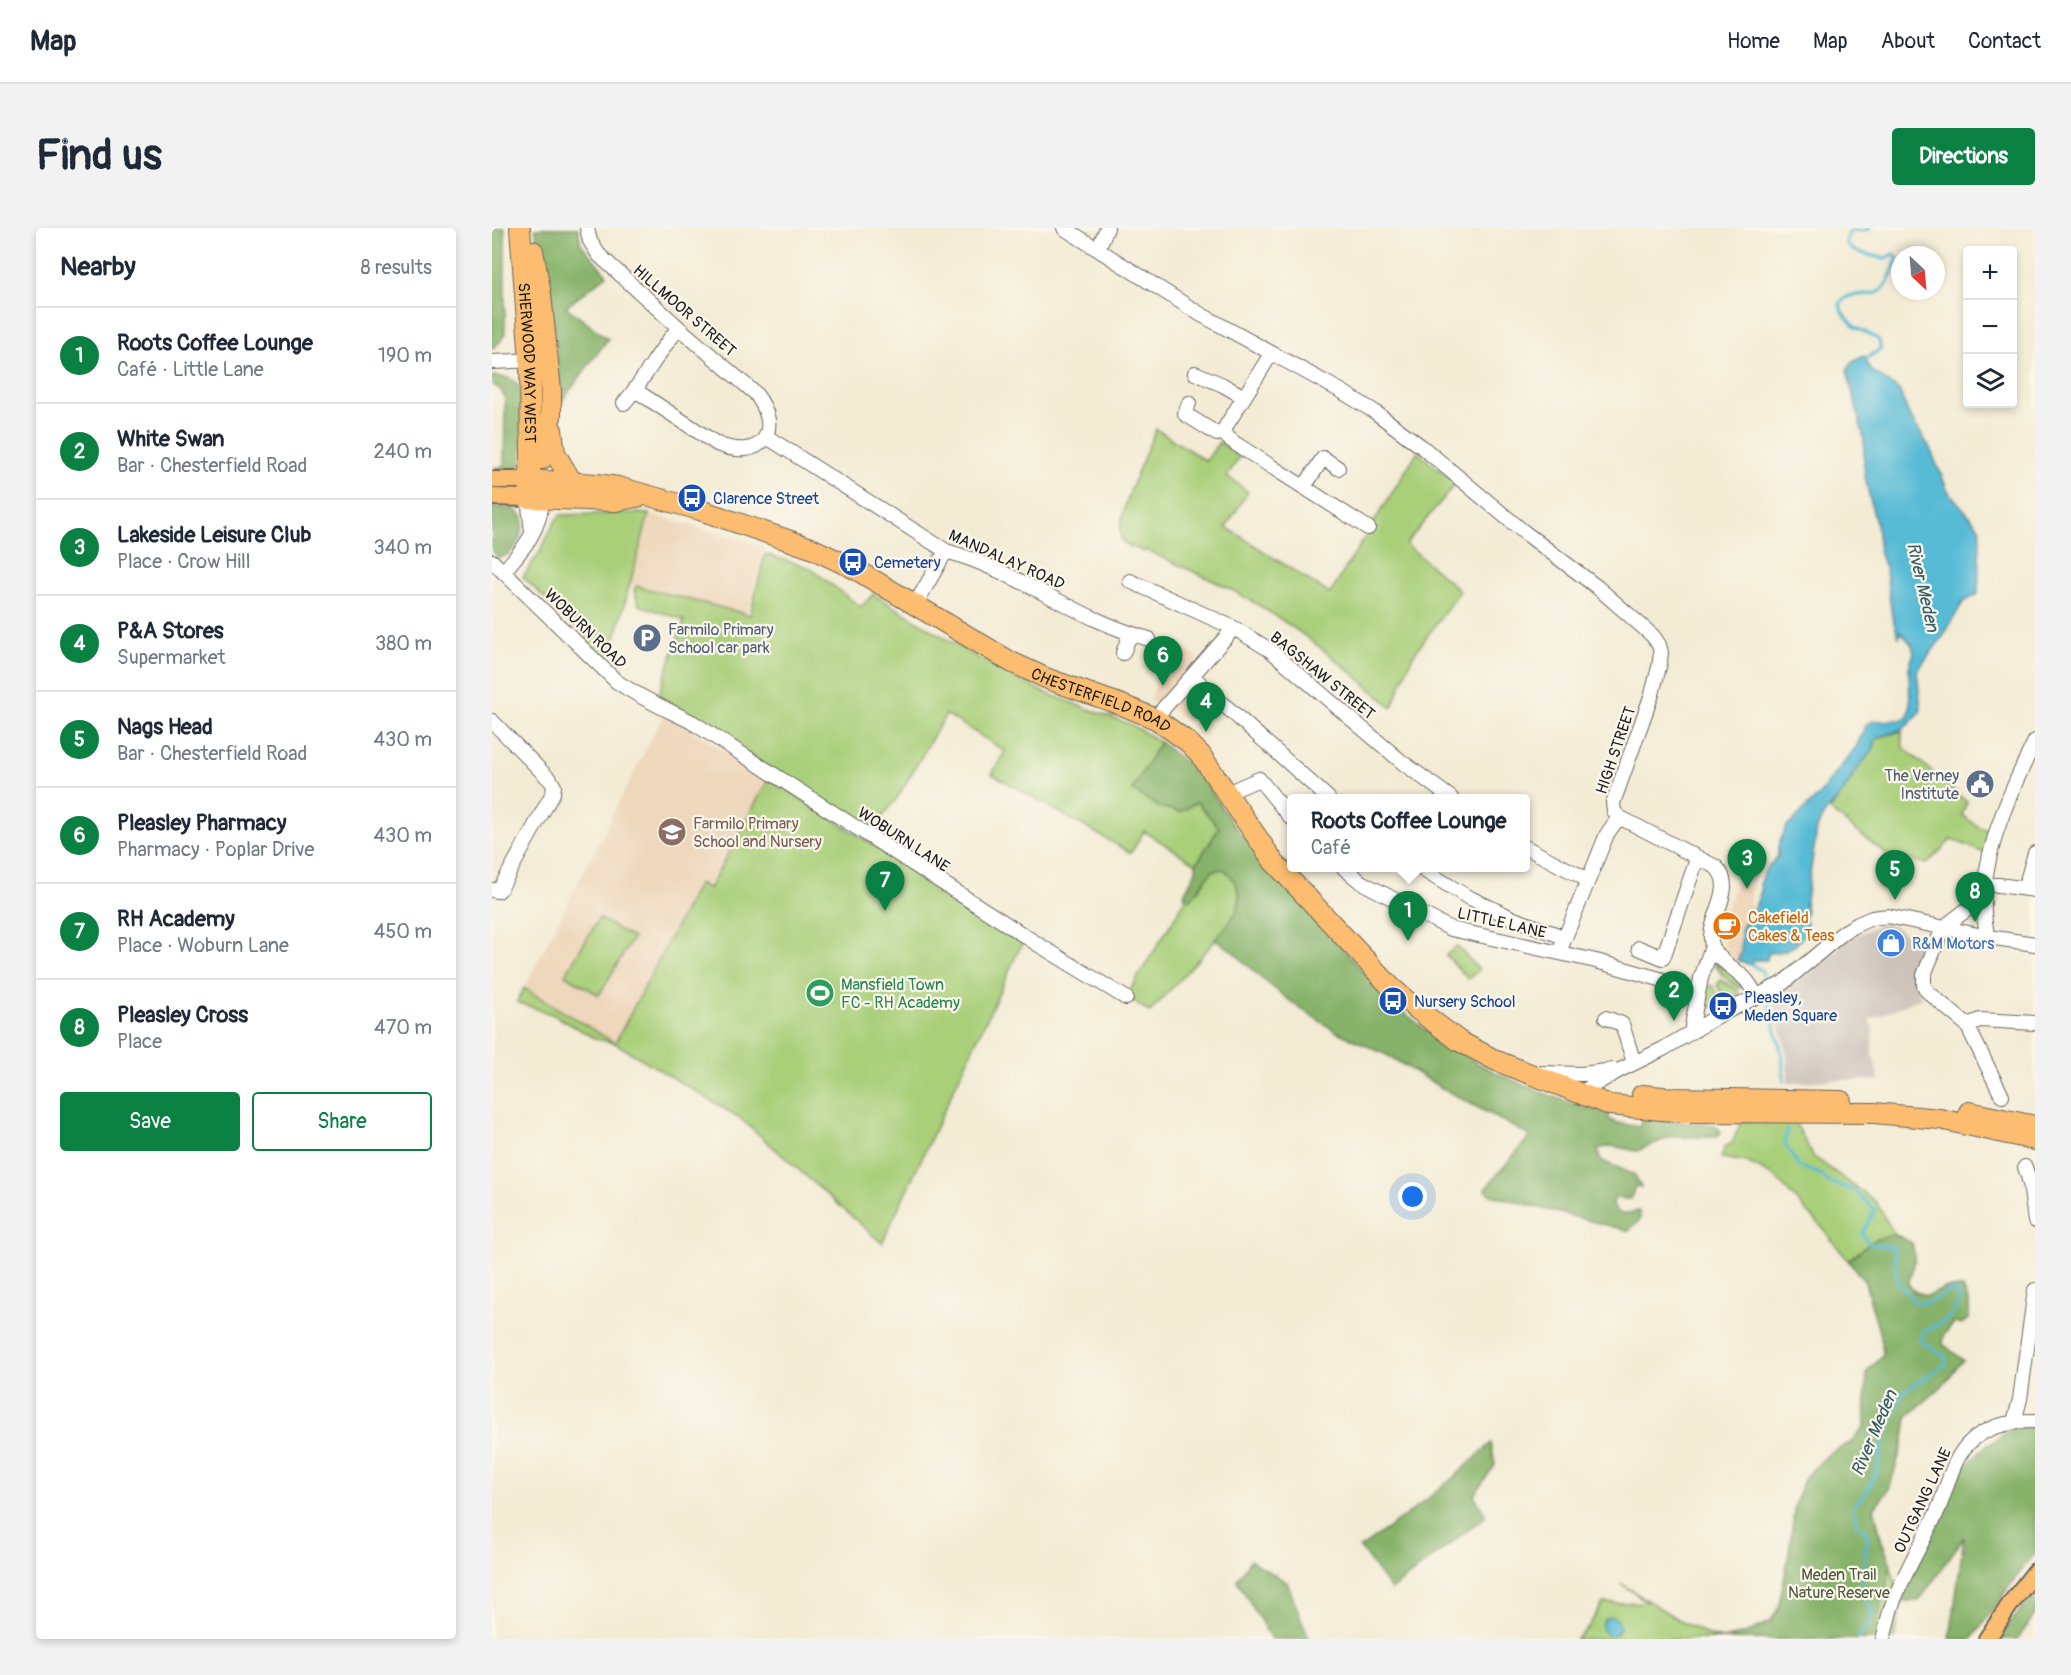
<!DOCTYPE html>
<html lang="en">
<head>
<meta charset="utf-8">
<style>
	:root { --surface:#fff; --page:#f2f2f3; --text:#1f2937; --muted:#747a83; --line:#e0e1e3; --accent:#0b8043 }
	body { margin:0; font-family:Pangolin,sans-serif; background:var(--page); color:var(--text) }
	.controls { position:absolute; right:18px; top:18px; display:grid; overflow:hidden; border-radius:6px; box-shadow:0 3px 9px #0003 }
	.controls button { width:54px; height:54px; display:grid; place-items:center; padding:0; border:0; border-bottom:2px solid var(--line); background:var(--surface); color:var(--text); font:30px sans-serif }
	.compass { position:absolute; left:1399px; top:18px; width:54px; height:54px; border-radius:50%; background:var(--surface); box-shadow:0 3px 9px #0003; rotate:154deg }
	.you { position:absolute; left:921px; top:969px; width:21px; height:21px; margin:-15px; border:4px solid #fff; border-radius:50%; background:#1a73e8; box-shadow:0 0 0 9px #1a73e833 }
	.badge { display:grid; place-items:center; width:39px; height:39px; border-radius:50%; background:var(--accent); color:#fff; font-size:20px; font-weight:700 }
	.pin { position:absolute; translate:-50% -50px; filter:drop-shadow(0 2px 3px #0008) }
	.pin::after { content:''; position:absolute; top:32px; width:21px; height:18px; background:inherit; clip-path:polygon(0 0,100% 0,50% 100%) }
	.popup { position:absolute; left:795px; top:566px; width:243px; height:78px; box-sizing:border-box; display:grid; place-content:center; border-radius:6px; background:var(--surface); filter:drop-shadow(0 2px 4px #0005); font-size:20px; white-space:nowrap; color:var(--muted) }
	.popup b { font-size:22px; color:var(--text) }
	.popup::after { content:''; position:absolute; left:50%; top:100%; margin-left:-12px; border:12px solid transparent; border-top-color:var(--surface) }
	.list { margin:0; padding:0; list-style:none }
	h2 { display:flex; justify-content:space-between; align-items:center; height:78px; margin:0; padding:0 24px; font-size:26px }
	h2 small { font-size:20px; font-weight:400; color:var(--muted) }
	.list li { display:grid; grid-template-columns:39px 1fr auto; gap:18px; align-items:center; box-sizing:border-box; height:96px; padding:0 24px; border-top:2px solid var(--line) }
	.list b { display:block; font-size:22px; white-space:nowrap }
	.list p { margin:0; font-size:20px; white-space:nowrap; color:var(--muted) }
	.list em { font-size:20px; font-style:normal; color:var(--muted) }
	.actions { display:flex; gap:12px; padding:18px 24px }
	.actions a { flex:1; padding:14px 0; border:2px solid var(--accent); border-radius:6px; text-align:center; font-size:21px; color:var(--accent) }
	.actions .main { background:var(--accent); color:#fff }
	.icon { flex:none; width:33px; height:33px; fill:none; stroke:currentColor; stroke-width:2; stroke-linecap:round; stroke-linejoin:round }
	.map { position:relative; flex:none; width:1543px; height:1411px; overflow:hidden; border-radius:6px }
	header { display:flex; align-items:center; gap:36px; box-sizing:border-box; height:84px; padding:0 30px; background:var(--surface); border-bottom:2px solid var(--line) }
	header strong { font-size:28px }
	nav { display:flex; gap:33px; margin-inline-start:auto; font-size:21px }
	.intro { display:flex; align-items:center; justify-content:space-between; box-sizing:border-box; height:144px; padding:0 36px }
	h1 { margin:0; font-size:42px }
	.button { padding:15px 27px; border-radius:6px; background:var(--accent); color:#fff; font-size:21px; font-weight:700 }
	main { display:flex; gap:36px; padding:0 36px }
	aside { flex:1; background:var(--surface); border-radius:6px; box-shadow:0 3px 9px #0003 }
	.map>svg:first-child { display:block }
	.built { fill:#eed7bb }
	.industrial { fill:#ccc2b9 }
	.green { fill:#a9cf79; stroke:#62764a; stroke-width:1.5 }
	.forest { fill:#86b269; stroke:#516742; stroke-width:1.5 }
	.water { fill:#58bbd6; stroke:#3a6c79; stroke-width:1.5 }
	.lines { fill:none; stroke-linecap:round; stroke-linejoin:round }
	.stream { stroke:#58bbd6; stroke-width:3 }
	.minor-casing { stroke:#67645c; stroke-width:16 }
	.major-casing { stroke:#67645c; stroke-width:20 }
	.highway-casing { stroke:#67645c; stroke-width:22 }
	.minor { stroke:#fff; stroke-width:14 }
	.major { stroke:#fcbd6f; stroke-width:16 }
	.highway { stroke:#fcbd6f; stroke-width:20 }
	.labels { text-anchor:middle; stroke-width:4.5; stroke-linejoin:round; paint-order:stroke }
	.street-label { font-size:16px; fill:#1c1c1c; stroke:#fbf7ec }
	.transit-label { font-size:16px; fill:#164399; stroke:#fbf7ec; text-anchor:start }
	.service-label { font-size:16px; fill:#4e5e75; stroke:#fbf7ec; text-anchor:start }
	.education-label { font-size:16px; fill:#785e54; stroke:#fbf7ec; text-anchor:start }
	.food-label { font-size:16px; fill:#c56008; stroke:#fbf7ec; text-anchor:start }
	.shop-label { font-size:16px; fill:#366cbe; stroke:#fbf7ec; text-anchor:start }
	.leisure-label { font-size:16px; fill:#27864d; stroke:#fbf7ec; text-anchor:start }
	.park-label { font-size:16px; fill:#4d5b3d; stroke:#fbf7ec }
	.water-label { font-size:18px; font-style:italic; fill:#345c66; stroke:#fbf7ec }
</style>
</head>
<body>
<header>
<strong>Map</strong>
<nav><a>Home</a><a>Map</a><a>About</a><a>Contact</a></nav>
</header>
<div class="intro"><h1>Find us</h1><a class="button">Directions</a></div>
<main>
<aside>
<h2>Nearby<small>8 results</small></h2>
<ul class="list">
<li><span class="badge">1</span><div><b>Roots Coffee Lounge</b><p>Café · Little Lane</p></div><em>190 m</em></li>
<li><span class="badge">2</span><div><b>White Swan</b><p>Bar · Chesterfield Road</p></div><em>240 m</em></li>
<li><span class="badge">3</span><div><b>Lakeside Leisure Club</b><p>Place · Crow Hill</p></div><em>340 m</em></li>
<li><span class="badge">4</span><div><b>P&amp;A Stores</b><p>Supermarket</p></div><em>380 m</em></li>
<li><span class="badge">5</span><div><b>Nags Head</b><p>Bar · Chesterfield Road</p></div><em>430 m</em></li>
<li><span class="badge">6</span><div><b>Pleasley Pharmacy</b><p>Pharmacy · Poplar Drive</p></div><em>430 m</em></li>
<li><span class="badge">7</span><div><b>RH Academy</b><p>Place · Woburn Lane</p></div><em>450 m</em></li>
<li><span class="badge">8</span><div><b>Pleasley Cross</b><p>Place</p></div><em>470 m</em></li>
</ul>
<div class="actions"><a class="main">Save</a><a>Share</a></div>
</aside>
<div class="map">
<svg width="1543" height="1411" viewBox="0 0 1543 1411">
	<rect width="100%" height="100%" fill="#fbf7ec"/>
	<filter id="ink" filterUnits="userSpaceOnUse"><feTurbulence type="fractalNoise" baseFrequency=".0167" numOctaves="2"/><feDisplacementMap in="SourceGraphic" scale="12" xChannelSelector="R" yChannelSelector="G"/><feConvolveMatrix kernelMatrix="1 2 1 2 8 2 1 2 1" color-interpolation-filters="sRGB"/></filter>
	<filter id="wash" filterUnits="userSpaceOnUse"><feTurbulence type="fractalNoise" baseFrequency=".008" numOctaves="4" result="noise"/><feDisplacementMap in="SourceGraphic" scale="24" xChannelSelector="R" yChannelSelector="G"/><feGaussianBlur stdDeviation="1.35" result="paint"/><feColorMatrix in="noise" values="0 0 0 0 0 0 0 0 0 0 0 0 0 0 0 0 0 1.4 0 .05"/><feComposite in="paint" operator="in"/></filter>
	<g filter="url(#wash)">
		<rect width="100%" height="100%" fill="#f3ebd4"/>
		<path class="built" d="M157,286L272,318L255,386L138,356Z
			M678,417L686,418L707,430L702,438L687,455L701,459L715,471L696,494L680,482L658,473Z
			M175,487L277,550L217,661L207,656L123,815L32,760L169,492Z
			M1245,650L1263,657L1256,676L1263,679L1259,690L1247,708L1250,722L1246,732L1236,725L1232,716L1231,707L1226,705Z"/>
		<path class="industrial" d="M1253,621L1271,628L1260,656L1245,650L1246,646L1243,639Z
			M1390,696L1402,698L1433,721L1424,748V758L1429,770L1377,792L1381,801L1380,822L1387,852H1341L1296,855L1295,827L1281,770L1324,740L1359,709Z"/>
		<path class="green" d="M664,201L714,233L727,214L749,227L735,248L756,264L734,299L838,366L925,224L964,255L914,316L968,363L920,429L900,480C851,435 797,392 738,361C710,347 682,335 654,322L653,324C646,321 631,318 629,310C623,289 655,223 664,201Z
			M146,285L157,286L119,426L116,431L31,349L48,324L61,297L68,287Z
			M273,326L316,339L369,379L381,366L486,430L551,464L640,497L668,514L641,562L667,579L688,584L705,574L728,601L704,636L652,603L639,625L500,546L513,523L454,486L406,569L379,603L192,487L186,479L168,470V463L192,392L147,377L142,362L144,358L258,387Z
			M1410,503L1411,519L1475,574L1470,587L1487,599L1497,603L1492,625L1460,611L1435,636L1394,626L1338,582C1348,569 1355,555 1364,542C1373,531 1381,523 1385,510Z
			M277,550L531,713L390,1015L248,890L123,815L104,811L62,787L25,774L32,760L123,815L207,655L217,661Z
			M732,640C749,657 751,671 741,693L658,784L639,772L635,767L694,671H699L720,643Z
			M107,690L141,710L107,767L73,747Z
			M965,718L987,742L976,751L954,727Z
			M1222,734H1223L1252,757L1248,760C1237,753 1227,746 1222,734Z
			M1229,752L1246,762V767L1232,770L1225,757Z
			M1215,758H1221L1229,772L1215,782L1210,777Z
			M1302,892L1321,928L1384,974L1402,1006L1420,1015L1423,1032L1416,1056L1422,1063L1435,1068L1454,1060H1471L1477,1075V1090L1469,1096L1462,1095L1451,1107V1116L1459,1123L1451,1157L1415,1189L1412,1210L1397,1261L1382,1280L1389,1311L1410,1373L1402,1411H1084L1095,1401L1111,1375L1155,1374L1128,1355L1190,1394L1221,1409L1231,1411L1253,1406L1279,1393L1286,1381L1296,1333L1303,1277L1313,1249L1336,1227L1358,1215L1373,1199L1375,1144L1391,1127L1390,1114L1373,1054L1328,997L1282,948L1255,934L1229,930L1233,919L1240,915L1250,893Z"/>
		<path class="forest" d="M0,0H12L13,5V105L8,114L0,121Z
			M43,0H86L89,16L115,47L74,79L116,111L70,173L60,80Z
			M0,148C12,149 23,149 28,161L30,236C23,243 11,247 2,240L12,238L13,169L8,161L0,156Z
			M0,279L22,281L31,289C32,305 23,327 7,330L0,323Z
			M668,514L707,545L740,595L762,621L884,758C931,807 990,842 1054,866C1074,873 1093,881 1115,884L1118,892L1126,895L1147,899L1151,890L1223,897L1229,904L1225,909H1178L1145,923L1119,918L1106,921L1108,932L1143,947L1149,959L1143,958L1139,971L1122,970L1121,978L1128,986L1147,983L1148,991L1137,1003L999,967L993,961L1038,908L948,859L895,827L845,804L806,779L770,751L739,722L723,711C746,687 760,668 732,641L720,643L699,671H694L692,666L704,643V636L727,600L705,574L688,584L667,579L640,562Z
			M1402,1007L1420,1015L1423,1032L1416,1056L1422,1063L1435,1068L1454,1060H1471L1477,1075V1090L1469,1096L1462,1095L1452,1107L1451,1116L1471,1132L1451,1157L1415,1189L1412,1210L1397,1261L1382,1280L1389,1311L1399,1337L1382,1406L1378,1411H1220L1221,1409L1231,1411L1253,1406L1280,1393L1286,1381L1296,1333L1303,1277L1313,1249L1336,1227L1358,1215L1373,1199L1375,1144L1391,1127L1390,1114L1373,1054L1356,1032L1384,1011Z
			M1522,1199L1543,1200V1326L1529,1342L1480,1411H1458L1472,1309L1427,1373H1410L1420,1344L1454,1268L1472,1240L1488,1223Z
			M999,1215L1003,1237L982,1267L994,1288L899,1362L868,1320C914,1288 959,1255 999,1215Z
			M758,1332L795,1354L817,1411H779L745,1352Z
			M1543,1363V1386L1526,1411H1509L1514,1401Z"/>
		<path class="water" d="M1371,128L1374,129V133L1380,143L1407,162L1418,189L1437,218L1456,263L1486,298L1488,303L1486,366L1471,374L1452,407L1425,443L1429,482C1415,502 1407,503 1385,510L1381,522L1363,544L1352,563L1330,589L1325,601L1313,678L1314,685L1311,692L1315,694C1314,715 1296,725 1276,725L1275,732H1262L1259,737L1246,732C1247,729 1249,726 1249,723C1251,710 1244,699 1259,690L1269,663L1268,656L1274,641L1286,628V618L1294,600L1327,567L1364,519L1375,496L1381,493L1409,492L1416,489L1418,480L1417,439L1422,425L1420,417L1408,403L1407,410L1400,388L1394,343L1387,323L1386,305L1374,254L1372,237V211L1355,143L1359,135Z
			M1110 1398a9 9 0 1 1 18 0a9 9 0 1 1-18 0Z"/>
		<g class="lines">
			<path class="stream" d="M1373,132L1388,121V116L1386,111L1363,99L1350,84L1348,77C1356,60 1373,71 1387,64C1396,59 1402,39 1406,30L1402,26L1392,31C1379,25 1360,28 1354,14L1357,5L1362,2L1372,3L1378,0
				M1259,736L1270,743L1274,761
				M1275,767L1290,827L1292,853
				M1295,901L1293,917L1308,939L1328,946L1336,954L1361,962L1383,982L1370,1006L1377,1016L1402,1019L1405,1053L1424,1075L1438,1074L1460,1062L1468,1068C1465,1089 1449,1096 1431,1104L1429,1113L1454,1129V1136L1411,1164L1394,1206L1383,1247L1374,1265L1361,1279L1365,1295L1376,1307L1369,1358L1380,1382L1379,1391L1365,1411"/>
		</g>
	</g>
	<g filter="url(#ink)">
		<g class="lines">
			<g class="minor-casing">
				<path id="minor" d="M95,0L98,13L107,27L187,100L263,165C293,203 269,234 225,216L143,162
					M572,0L708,86L849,163L883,184L930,219L1032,304L1105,359L1161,408L1167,417L1169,425L1167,439L1160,466L1121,575L1122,583L1127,589
					M606,21L615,0
					M0,134L45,132
					M703,145L731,157L752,169
					M132,175C153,151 166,123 187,100
					M697,175L693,186L725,206L733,203L735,209L744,216L876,300
					M733,203L734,198L779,126
					M275,209L454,323C526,343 586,392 657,411
					M812,259L831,230L846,240
					M36,270L40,304
					M0,333L124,453C148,470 174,481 200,494L547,717L634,770
					M11,344C32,320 49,301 50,270
					M638,353L742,400L778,422L910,534L959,570
					M423,377L454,323
					M631,425L638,406
					M701,449L836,570
					M664,491L670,482L742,400
					M0,493L59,553L62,558L61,565L8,661L6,663L0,662
					M735,565L767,551L799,590
					M1127,589L1224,639C1244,659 1220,685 1219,708C1217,730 1244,739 1255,753C1259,758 1262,764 1265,769
					M1033,619L1096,652
					M852,640L869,654L959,701L1104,733L1171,752
					M928,640L974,668L1022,691L1072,709
					M1533,660L1543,625
					M1496,709C1479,647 1516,568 1543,513
					M1070,717L1115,606L1127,589
					M1147,720L1171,730L1205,631
					M1114,790L1130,796L1142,835
					M1475,797L1488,792L1543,795
					M1203,802L1200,798L1209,750L1220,718
					M1046,845L1090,846L1122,842
					M1088,865L1128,842L1171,821L1226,788L1291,755L1352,704L1366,696L1380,690L1396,688L1496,709L1543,716
					M1510,868L1475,797L1436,764L1432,758V747L1451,700L1478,679L1492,655L1543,662
					M1533,939L1538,955L1543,993
					M1522,1194L1528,1171L1543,1062
					M1391,1411C1394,1401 1396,1390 1399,1380C1411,1346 1430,1316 1445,1284C1456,1260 1459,1232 1478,1214C1495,1198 1521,1193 1543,1193"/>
			</g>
			<g class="major-casing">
				<path id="major" d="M0,252H37
					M0,269L36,270
					M1495,1411L1519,1375L1543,1344"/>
			</g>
			<g class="highway-casing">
				<g id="highway">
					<path id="s1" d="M28,0L38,133L39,231L36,270L124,273L149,268"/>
					<path d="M41,23L49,66L59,163V189L53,200L50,231"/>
					<path d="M60,202L63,225L80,254"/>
					<path id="s2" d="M37,252L105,256L126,259L208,282L319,320L363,341L519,434L556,451L630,477L664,491L696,514L708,526L782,634L899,759L922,779L967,813L1005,833L1118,877L1191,884L1382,885L1448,891L1543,912"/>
					<path d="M1150,867L1182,870L1349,873"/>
					<path d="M1477,884L1543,898"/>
				</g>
			</g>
			<use href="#minor" class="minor"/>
			<use href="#major" class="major"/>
			<use href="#highway" class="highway"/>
		</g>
	</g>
	<defs>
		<g id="bus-disc" transform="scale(1.5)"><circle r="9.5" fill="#1a4fb4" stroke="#fbf7ec"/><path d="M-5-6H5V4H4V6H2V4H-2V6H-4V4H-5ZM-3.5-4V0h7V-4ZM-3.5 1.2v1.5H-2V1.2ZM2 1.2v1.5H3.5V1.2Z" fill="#fff"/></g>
		<g id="parking-disc" transform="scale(1.5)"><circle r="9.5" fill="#5c6f8a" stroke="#fbf7ec"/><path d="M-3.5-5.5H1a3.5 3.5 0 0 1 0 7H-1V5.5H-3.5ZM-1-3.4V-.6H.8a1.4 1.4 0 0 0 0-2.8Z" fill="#fff"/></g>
		<g id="civic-disc" transform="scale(1.5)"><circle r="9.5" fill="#5c6f8a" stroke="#fbf7ec"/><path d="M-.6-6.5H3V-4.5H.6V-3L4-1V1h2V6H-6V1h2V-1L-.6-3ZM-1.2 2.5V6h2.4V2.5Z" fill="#fff"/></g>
		<g id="school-disc" transform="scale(1.5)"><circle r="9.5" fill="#8d6e63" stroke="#fbf7ec"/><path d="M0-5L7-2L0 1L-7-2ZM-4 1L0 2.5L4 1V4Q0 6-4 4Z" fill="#fff"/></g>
		<g id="cafe-disc" transform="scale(1.5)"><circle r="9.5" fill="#e8710a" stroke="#fbf7ec"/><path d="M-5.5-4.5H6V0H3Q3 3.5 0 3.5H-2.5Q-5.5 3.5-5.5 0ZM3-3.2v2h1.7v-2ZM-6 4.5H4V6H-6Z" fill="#fff"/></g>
		<g id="shop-disc" transform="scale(1.5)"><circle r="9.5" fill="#3f7fe0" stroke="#fbf7ec"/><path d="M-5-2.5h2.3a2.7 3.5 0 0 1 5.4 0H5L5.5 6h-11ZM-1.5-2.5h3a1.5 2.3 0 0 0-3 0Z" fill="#fff"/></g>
		<g id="stadium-disc" transform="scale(1.5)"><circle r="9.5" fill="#2e9e5b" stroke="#fbf7ec"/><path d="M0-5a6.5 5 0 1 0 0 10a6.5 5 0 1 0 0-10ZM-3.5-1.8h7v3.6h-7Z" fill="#fff"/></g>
	</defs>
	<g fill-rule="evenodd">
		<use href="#bus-disc" x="200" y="270"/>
		<use href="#bus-disc" x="361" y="334"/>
		<use href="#parking-disc" x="155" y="410"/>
		<use href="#civic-disc" x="1488" y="556"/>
		<use href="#school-disc" x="180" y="604"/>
		<use href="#cafe-disc" x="1235" y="698"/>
		<use href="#shop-disc" x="1399" y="715"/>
		<use href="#stadium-disc" x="328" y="765"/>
		<use href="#bus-disc" x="901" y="773"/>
		<use href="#bus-disc" x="1231" y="778"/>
	</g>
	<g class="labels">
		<g class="street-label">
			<text transform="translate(193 82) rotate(41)" y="6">HILLMOOR STREET</text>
			<text dy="6" stroke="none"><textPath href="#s1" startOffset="135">SHERWOOD WAY WEST</textPath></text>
			<text transform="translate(515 331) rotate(24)" y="6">MANDALAY ROAD</text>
			<text transform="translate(94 400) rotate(44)" y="6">WOBURN ROAD</text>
			<text transform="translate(831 447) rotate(39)" y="6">BAGSHAW STREET</text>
			<text dy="6" stroke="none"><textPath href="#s2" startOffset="620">CHESTERFIELD ROAD</textPath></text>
			<text transform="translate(1123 522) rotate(-71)" y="6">HIGH STREET</text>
			<text transform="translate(412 611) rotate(33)" y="6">WOBURN LANE</text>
			<text transform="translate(1010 694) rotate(13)" y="6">LITTLE LANE</text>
			<text transform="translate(1430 1272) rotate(-65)" y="6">OUTGANG LANE</text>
		</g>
		<g class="transit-label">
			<text x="221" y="276">Clarence Street</text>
			<text x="382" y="340">Cemetery</text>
			<text x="1252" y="775">Pleasley,<tspan x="1252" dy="18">Meden Square</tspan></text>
			<text x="922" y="779">Nursery School</text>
		</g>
		<g class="service-label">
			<text x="176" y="407">Farmilo Primary<tspan x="176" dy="18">School car park</tspan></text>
			<text x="1467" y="553" text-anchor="end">The Verney<tspan x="1467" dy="18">Institute</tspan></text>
		</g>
		<g class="education-label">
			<text x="201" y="601">Farmilo Primary<tspan x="201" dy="18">School and Nursery</tspan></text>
		</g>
		<g class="food-label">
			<text x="1256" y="695">Cakefield<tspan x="1256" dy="18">Cakes &amp; Teas</tspan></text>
		</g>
		<g class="shop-label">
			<text x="1420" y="721">R&amp;M Motors</text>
		</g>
		<g class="leisure-label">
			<text x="349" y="762">Mansfield Town<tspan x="349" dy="18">FC - RH Academy</tspan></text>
		</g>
		<g class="park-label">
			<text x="1347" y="1352">Meden Trail<tspan x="1347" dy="18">Nature Reserve</tspan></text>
		</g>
		<g class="water-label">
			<text transform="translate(1431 359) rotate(77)" y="6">River Meden</text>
			<text transform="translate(1382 1205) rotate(-67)" y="6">River Meden</text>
		</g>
	</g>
</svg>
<div class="controls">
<button>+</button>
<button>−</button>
<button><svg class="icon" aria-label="layers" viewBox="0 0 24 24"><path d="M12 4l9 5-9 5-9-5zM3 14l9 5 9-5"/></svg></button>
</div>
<svg class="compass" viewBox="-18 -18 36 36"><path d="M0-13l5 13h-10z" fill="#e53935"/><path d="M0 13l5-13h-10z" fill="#747a83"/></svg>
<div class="you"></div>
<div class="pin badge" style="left:916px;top:713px">1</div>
<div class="popup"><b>Roots Coffee Lounge</b>Café</div>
<div class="pin badge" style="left:1182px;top:793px">2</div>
<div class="pin badge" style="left:1255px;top:661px">3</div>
<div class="pin badge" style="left:714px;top:504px">4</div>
<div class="pin badge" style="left:1403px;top:672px">5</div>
<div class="pin badge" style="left:671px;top:458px">6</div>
<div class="pin badge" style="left:393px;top:683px">7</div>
<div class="pin badge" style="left:1483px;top:694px">8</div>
</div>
</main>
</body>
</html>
